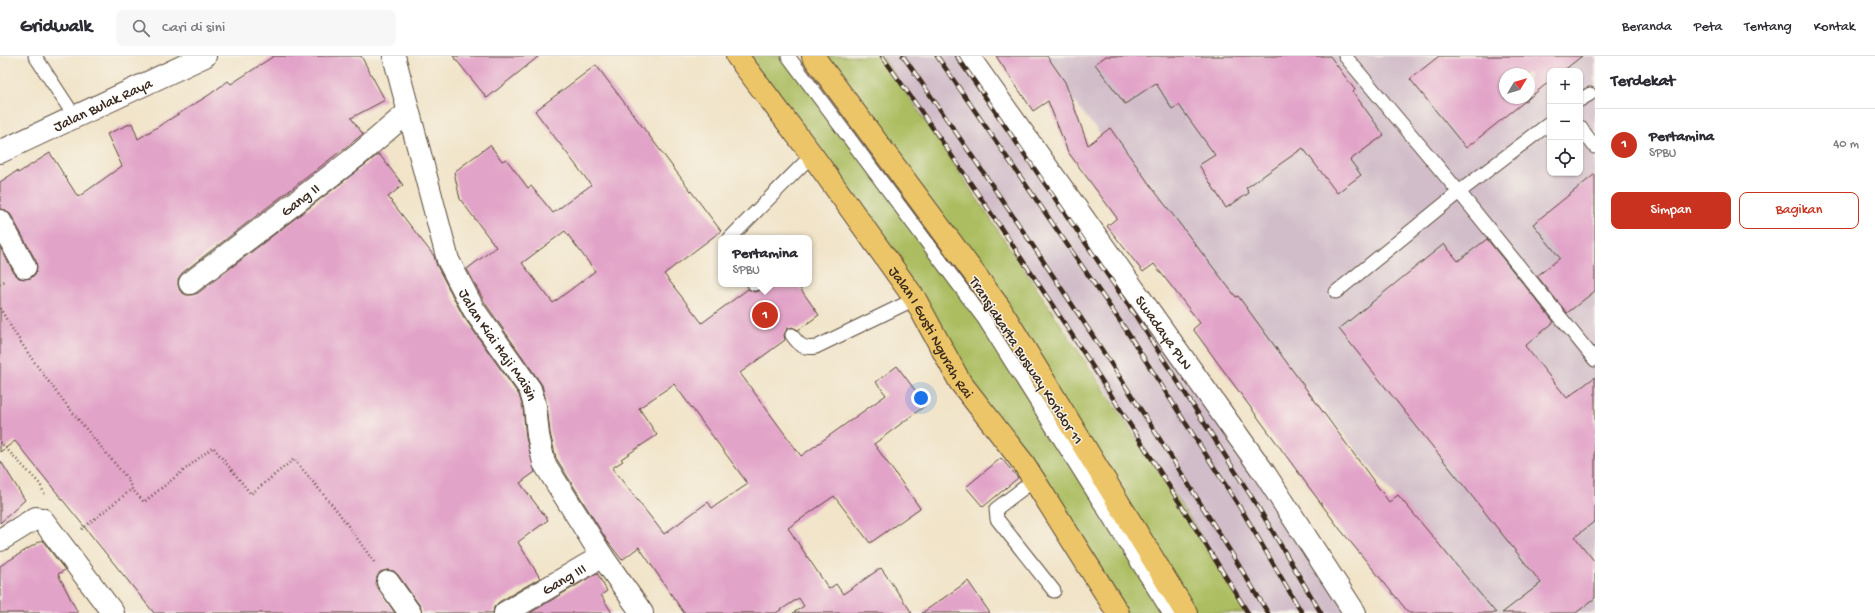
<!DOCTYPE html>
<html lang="id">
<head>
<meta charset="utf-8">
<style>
	:root { --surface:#fff; --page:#f7f7f7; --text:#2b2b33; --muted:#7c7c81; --line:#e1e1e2; --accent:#c8321e }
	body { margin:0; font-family:"Gochi Hand",sans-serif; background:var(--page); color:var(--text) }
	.controls { position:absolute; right:12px; top:12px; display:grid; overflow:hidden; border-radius:8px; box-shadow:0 1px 3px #0004 }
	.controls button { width:36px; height:36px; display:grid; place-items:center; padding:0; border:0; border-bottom:1px solid var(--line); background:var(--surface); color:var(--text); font:20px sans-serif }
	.compass { position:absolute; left:1499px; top:12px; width:36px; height:36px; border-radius:50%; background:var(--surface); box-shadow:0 1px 3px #0004; rotate:52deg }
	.you { position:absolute; left:921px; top:342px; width:14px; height:14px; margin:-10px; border:3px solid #fff; border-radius:50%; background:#1a73e8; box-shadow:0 0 0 6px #1a73e833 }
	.badge { display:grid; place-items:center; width:26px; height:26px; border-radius:50%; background:var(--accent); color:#fff; font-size:13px; font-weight:700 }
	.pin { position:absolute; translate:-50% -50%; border:2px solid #fff; box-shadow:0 1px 4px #0006 }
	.popup { position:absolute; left:718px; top:179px; width:94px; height:52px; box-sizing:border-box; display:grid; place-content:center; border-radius:8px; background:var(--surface); filter:drop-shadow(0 1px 3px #0005); font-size:13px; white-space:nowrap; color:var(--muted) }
	.popup b { font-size:15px; color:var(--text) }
	.popup::after { content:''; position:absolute; left:50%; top:100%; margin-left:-8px; border:8px solid transparent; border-top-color:var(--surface) }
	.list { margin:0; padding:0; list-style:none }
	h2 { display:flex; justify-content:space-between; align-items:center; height:52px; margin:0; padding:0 16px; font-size:17px }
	h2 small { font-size:13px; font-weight:400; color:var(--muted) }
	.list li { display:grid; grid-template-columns:26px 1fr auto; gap:12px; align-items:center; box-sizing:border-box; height:72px; padding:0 16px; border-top:1px solid var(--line) }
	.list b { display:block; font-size:15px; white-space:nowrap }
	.list p { margin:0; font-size:13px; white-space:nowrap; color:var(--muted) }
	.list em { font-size:13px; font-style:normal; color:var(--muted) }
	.actions { display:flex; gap:8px; padding:12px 16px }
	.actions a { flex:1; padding:9px 0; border:1px solid var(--accent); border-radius:8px; text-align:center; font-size:14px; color:var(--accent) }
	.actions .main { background:var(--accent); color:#fff }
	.icon { flex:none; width:22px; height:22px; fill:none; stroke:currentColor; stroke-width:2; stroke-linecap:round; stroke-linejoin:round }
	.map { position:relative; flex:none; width:1595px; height:557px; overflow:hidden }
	header { display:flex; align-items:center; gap:24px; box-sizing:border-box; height:56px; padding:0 20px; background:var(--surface); border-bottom:1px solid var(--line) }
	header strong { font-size:19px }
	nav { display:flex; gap:22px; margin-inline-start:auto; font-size:14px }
	.search { width:280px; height:36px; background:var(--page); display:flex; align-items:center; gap:10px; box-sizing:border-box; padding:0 14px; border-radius:8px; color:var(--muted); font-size:15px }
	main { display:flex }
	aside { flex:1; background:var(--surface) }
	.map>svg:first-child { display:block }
	.industrial { fill:#d1bdc9; fill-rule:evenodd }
	.green { fill:#abbd60; stroke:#73743f }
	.building { fill:#e2a3c8; fill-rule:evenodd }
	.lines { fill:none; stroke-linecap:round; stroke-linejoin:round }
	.service-casing { stroke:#564638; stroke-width:15 }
	.minor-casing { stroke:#564638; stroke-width:24 }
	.primary-casing { stroke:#564638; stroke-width:24 }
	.path { stroke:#564638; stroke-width:2.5; stroke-dasharray:1 3; stroke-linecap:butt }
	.service { stroke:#fff; stroke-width:13 }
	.minor { stroke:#fff; stroke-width:22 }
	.primary { stroke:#edc569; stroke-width:22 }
	.rail-casing { stroke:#3b2a1e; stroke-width:4.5 }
	.rail { stroke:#f7f3e8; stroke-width:3; stroke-dasharray:9; stroke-linecap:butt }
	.labels { text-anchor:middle; stroke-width:3; stroke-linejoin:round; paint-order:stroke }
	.street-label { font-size:15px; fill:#3b2a1e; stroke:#f7f3e8 }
</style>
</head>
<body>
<header>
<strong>Gridwalk</strong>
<div class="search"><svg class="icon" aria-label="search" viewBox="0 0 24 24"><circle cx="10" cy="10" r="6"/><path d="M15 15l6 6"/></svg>Cari di sini</div>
<nav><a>Beranda</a><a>Peta</a><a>Tentang</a><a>Kontak</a></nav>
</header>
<main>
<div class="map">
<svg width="1595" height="557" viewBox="0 0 1595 557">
	<rect width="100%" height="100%" fill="#f7f3e8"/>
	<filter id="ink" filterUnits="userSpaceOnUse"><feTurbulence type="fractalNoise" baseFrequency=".025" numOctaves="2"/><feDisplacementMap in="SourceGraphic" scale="8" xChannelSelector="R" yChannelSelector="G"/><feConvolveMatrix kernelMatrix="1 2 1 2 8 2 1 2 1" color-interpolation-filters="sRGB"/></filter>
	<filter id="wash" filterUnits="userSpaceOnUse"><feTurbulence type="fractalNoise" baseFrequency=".012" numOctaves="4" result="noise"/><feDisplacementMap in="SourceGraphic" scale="16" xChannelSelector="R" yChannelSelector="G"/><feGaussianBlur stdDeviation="0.9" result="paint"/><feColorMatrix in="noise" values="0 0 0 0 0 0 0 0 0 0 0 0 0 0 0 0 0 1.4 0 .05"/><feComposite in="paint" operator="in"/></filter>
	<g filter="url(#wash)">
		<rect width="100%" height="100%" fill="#f1e4c9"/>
		<path class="industrial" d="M882,0H968L1355,557H1248L1191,464L1022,202Z
			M1037,0H1595V557H1489ZM1550,15H1580V117H1550ZM1505,18H1529V42H1505Z"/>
		<path class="green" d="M737,0H788L984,263L1169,557H1118Z
			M813,0H882L1191,464L1247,557H1186L1000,251Z"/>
		<g id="blocks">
			<path class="building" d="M274,0H361L385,44L351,62L363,78L182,217L178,223V229L180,235L186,239H192L198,237L379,98L403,129L388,141L434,200L437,210L463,260L519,339L523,352L526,382L535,416L520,427L548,464L518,486L540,522L499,546L494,551L493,557H422L420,550L398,519L394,515L387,514L380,516L377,521L376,528L395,557H154L15,385L0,396V191L14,217L19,222L25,223L31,222L36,217L37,211L36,205L11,159L6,154L0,153V126L17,115L18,117L50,97L78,141L122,110L107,78L132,67L138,83L209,39L228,25L231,28Z
				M453,0H539L487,42Z
				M996,0H1047L1065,26L1088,89L1110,72L1150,129L1202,197L1236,241L1238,240L1389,446L1398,439L1496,557H1409L1339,472L1193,273L1200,267L1154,208L1143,216L1107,170L1117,162L1068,96L1048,45L1033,55Z
				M1106,0H1330L1355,34L1353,36L1384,79L1350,104L1361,119L1337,137L1303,92L1246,132L1249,137L1226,152L1199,109L1215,99L1179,49L1172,53L1156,27L1125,48L1095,8Z
				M1439,0H1582L1563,15H1550V25L1529,42V18H1505V42H1529L1466,92L1410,23Z
				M596,9L721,175L664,218L702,267L748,233L754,236L759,235L763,228H797L819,259L798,274L792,271L787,273L784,279L785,284L740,317L801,400L886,339L876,326L897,310L926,349L874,388L920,452L870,487L834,440L788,472L829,533L836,528L843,538L881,512L912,557H793L804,550L799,542L776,557H684L639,491L622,504L608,486L556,402L550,377L547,349L542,329L485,247L467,213L496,191L460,143L454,116L490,89L502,105L506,103L528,132L531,130L553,157L591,129L535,55ZM565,175L595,215L553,247L522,207ZM674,328L748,428L712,452L708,446L664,478L612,412L623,405L621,403L657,379L639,352Z
				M1595,118V235L1567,257L1537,220L1560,202L1533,168Z
				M1487,183L1554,266L1525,290L1567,342L1595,321V465L1575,481L1595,506V542L1576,557H1502L1541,527L1339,273L1444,188L1458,205Z
				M1001,402L1018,422L983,451L966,431Z
				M0,404L25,444L0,467Z
				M42,484L65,514L58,518L78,557H0V510Z
				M597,517L607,535L601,539L612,557H530Z
				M968,525L990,557H922Z"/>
		</g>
	</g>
	<g filter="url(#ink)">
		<use href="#blocks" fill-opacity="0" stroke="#564638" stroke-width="1"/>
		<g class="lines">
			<g class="service-casing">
				<path id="service" d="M35,0L75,61
					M788,0L984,263L1169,557
					M1345,0L1459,136L1595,304
					M1580,44L1590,38
					M1580,71L1595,91
					M730,182L812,99
					M754,228H755
					M1336,236L1459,136L1550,67
					M792,279C799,289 803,293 816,291L915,243
					M1034,424L996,453L997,463L1054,535"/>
			</g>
			<g class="minor-casing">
				<g id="minor">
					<path id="s1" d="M394,0L448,204L474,254L530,333L535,350L538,379L544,407L602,500L642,557"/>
					<path id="s2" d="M968,0L1265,418L1355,557"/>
					<path id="s3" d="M0,96L205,0"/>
					<path d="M0,165L25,211"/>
					<path id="s4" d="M190,227L358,99L408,56"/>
					<path d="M0,484L36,462L42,463L113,557"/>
					<path d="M388,526L410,557"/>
					<path id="s5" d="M505,557L602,500"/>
				</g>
			</g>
			<g class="primary-casing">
				<g id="primary">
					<path id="s6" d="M737,0L812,99L915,243L960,326L1024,408L1118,557"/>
					<path d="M813,0L999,251L1186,557"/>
				</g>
			</g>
			<path class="path" d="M0,228L5,225
				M0,252C34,313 82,368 127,422L132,433L144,446L213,391L251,438L294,403L338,456L374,506
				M0,386L40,428L45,439
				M82,473L132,433"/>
			<use href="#service" class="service"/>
			<use href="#minor" class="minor"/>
			<use href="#primary" class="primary"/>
			<g class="rail-casing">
				<path id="rail" d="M882,0C1011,181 1132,368 1248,557
					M903,0C1030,182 1153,367 1268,557
					M937,0L1124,271L1244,458L1302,557
					M957,0L1137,262L1258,451L1321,557"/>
			</g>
			<use href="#rail" class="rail"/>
		</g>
	</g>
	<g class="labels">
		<g class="street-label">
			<text dy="5" stroke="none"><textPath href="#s3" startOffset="113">Jalan Bulak Raya</textPath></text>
			<text dy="5" stroke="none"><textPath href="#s4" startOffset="138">Gang II</textPath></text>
			<text dy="5" stroke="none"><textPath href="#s6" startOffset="338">Jalan I Gusti Ngurah Rai</textPath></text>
			<text dy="5" stroke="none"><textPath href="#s2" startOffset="339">Swadaya PLN</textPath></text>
			<text dy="5" stroke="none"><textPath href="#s1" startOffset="310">Jalan Kiai Haji Maisin</textPath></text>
			<text transform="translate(1027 304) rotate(57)" y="5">Transjakarta Busway Koridor 11</text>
			<text dy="5" stroke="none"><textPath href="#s5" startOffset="68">Gang III</textPath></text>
		</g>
	</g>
</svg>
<div class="controls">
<button>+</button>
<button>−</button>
<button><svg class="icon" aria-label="locate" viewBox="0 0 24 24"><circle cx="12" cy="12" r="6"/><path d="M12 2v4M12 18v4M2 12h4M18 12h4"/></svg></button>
</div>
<svg class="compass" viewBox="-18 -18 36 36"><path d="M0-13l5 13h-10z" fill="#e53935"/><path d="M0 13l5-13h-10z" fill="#7c7c81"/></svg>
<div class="you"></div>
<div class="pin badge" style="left:765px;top:259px">1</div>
<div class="popup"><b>Pertamina</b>SPBU</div>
</div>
<aside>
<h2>Terdekat<small></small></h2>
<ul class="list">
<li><span class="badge">1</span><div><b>Pertamina</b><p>SPBU</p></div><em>40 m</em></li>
</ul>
<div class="actions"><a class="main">Simpan</a><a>Bagikan</a></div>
</aside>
</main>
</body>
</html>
